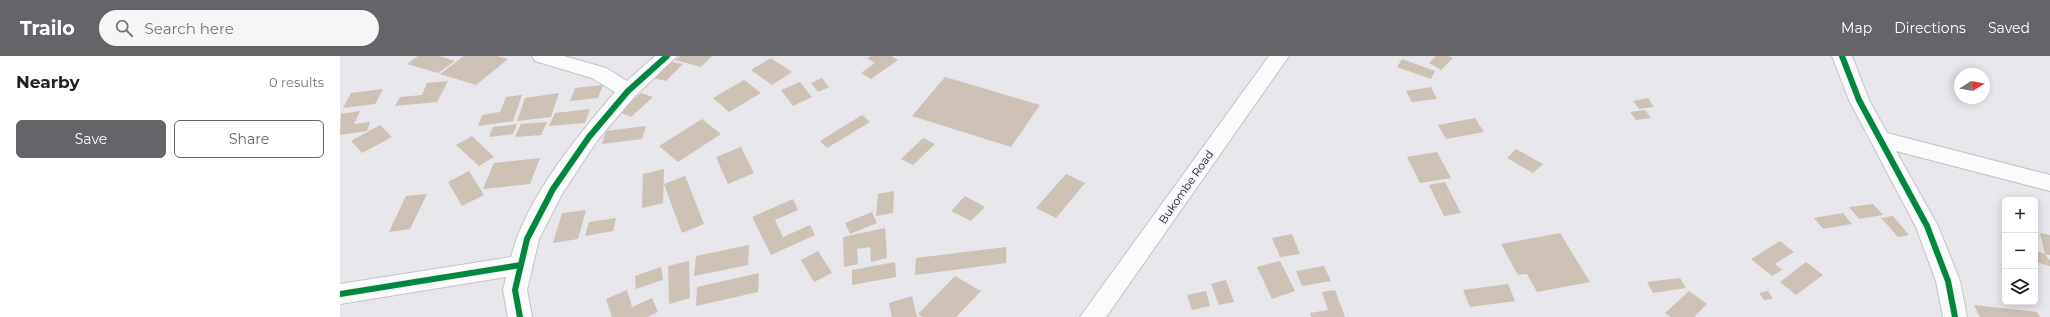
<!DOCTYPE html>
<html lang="en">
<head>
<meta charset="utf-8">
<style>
	:root { --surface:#fff; --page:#f6f6f6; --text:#222; --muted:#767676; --line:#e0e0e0; --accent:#656569 }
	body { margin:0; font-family:Montserrat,sans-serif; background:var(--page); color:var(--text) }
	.controls { position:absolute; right:12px; bottom:12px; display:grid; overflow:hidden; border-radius:6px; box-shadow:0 2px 10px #0003 }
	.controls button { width:36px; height:36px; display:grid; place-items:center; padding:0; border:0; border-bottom:1px solid var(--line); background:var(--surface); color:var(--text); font:20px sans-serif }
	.compass { position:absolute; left:1614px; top:12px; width:36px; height:36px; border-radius:50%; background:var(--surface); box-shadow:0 2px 10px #0003; rotate:79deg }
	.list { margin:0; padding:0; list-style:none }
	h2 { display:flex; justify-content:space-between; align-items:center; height:52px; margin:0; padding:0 16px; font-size:17px }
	h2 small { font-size:13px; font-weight:400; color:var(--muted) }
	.actions { display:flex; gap:8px; padding:12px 16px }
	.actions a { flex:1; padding:9px 0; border:1px solid var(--accent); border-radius:6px; text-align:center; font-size:14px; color:var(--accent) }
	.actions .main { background:var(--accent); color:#fff }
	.icon { flex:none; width:22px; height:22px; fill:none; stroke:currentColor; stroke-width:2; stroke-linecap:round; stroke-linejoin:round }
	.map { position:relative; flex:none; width:1710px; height:261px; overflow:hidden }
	header { display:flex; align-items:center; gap:24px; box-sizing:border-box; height:56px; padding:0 20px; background:var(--accent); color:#fff }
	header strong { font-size:19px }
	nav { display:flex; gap:22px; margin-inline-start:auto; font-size:14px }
	.search { width:280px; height:36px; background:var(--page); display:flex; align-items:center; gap:10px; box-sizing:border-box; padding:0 14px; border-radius:22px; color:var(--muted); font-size:15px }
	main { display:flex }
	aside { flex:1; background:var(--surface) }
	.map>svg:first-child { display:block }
	.building { fill:#cdc2b5 }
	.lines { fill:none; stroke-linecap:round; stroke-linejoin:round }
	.minor-casing { stroke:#c4c4c7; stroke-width:2 }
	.secondary-casing { stroke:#c4c4c7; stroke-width:2 }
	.minor { fill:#fbfbfc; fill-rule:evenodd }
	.secondary { fill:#fbfbfc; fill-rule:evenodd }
	.cycleway-casing { stroke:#f2f2fa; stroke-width:8 }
	.cycleway { stroke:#00873e; stroke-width:6 }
	.labels { text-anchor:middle; stroke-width:3.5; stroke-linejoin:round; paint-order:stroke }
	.street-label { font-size:11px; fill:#202023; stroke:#f2f2fa }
</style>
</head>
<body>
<header>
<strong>Trailo</strong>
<div class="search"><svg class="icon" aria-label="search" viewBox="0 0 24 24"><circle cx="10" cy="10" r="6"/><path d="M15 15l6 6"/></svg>Search here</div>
<nav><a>Map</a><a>Directions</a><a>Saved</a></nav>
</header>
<main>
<aside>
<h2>Nearby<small>0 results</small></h2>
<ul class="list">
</ul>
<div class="actions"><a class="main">Save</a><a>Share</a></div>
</aside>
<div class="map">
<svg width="1710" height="261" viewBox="0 0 1710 261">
	<rect width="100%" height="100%" fill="#e6e6eb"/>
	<path class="building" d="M78,0H99L115,5L98,17L67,8Z
		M124,0H157L168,3L136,29L100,18Z
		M340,0H372L361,11L335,4Z
		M531,0H551L558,4L531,23L521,17L535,7L527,2Z
		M1096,0H1108L1113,2L1101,14L1089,7Z
		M431,2L452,16L432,29L411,14Z
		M1062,3L1095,15L1091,23L1057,11Z
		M328,5L343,8L326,25L312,22Z
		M605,21L700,49L671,91L572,60Z
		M482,22L489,31L478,36L471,27Z
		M404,24L421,37L389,56L373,42Z
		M108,25L97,46L55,50L60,41L82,39L87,27Z
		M460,26L472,41L453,50L441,34Z
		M263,29L258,42L230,45L235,32Z
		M1091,31L1097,43L1072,46L1066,35Z
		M43,33L35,48L3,52L11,37Z
		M219,37L211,61L177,65L185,42Z
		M301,37L313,41L291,61L279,56Z
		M182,39L173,65L138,70L142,59L160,56L166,41Z
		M1308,42L1314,51L1299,53L1293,45Z
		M250,53L245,67L209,70L215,57Z
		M1305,54L1311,62L1296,64L1290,56Z
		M20,55L14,68L30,66L27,75L0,79L1,58Z
		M522,59L530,66L487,92L480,85Z
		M1135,62L1144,76L1106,83L1098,69Z
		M362,63L381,78L338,106L319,90Z
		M207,66L201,79L175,81L181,68Z
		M177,68L173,78L149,81L153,71Z
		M40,69L52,81L22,97L11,85Z
		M306,70L302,83L262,88L266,75Z
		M132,80L154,101L139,110L116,89Z
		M583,82L595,88L573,109L561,103Z
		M401,91L414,117L388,128L376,101Z
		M1176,93L1203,108L1193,117L1167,102Z
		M1097,96L1111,122L1080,127L1067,101Z
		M200,102L190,128L143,133L154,107Z
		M324,113L323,147L302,152L303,118Z
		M129,115L144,139L122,150L108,126Z
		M726,118L745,127L716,162L696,152Z
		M345,120L364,168L342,177L324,128Z
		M1105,126L1121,157L1104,160L1089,129Z
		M554,135L553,157L536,160L538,138Z
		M87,138L70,173L49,176L66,140Z
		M625,140L645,151L631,165L611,155Z
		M453,143L458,154L435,164L443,181L470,169L475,179L431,199L412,161Z
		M1533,148L1543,159L1519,163L1509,151Z
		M246,154L238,183L213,187L222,157Z
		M532,156L537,167L510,178L505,167Z
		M1503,157L1512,168L1483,173L1474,162Z
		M1553,160L1569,179L1558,181L1541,162Z
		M276,162L273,175L245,180L249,166Z
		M545,172L547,202L531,206L530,191L517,193L518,208L504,211L503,181Z
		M1220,177L1250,226L1197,236L1187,218L1178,219L1161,188Z
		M1700,177L1710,179V199L1705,198Z
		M952,178L960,198L940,201L932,182Z
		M1440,185L1454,196L1435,208L1442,214L1432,220L1411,203Z
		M409,189L408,209L354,220L356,200Z
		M666,191V207L575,219L576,202Z
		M478,195L492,217L474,226L461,204Z
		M1695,195L1705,198L1710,205V210L1695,206Z
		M349,205L350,242L329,248L328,210Z
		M940,205L955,235L932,243L917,211Z
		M555,206L556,221L512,229V214Z
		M1466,206L1483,219L1456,239L1440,226Z
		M984,210L991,225L962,230L956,215Z
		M321,211L323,224L296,233L295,220Z
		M419,217L418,236L356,250L357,231Z
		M615,220L641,235L616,261H583L578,258Z
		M1340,222L1346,232L1313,237L1307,226Z
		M886,224L894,246L879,249L871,228Z
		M1168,228L1175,245L1130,251L1123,234Z
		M287,234L292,251L312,242L318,256L307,261H272L266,243Z
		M995,234L1005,261H971L970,257L988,254L982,236Z
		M866,235L870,250L852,254L847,239Z
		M1349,235L1367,248L1354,261H1331L1325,257Z
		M1428,235L1433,243L1424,244L1419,237Z
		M572,240L577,261H552L549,247Z
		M1634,249L1697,256L1700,261H1640Z"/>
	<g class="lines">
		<g class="minor-casing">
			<path id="minor" d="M192,0H224L266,12L287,25L315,0H337L295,40L256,86L222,138L199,183L187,234L192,261H168L163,234L166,221L0,248V228L171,201C186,142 236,82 275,36L252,22L195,5Z
				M1492,0H1512L1529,44L1547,77L1710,119V135L1556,95L1598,170L1620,225L1627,261H1603L1596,225L1576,171L1509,44Z"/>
		</g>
		<g class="secondary-casing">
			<path id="secondary" d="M929,0H949L766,261H740Z"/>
		</g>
		<use href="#minor" class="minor"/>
		<use href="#secondary" class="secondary"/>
		<g class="cycleway-casing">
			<path id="cycleway" d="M1502,0L1519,44L1587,170L1608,225L1615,261
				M0,238L181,209
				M180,261L175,234L187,183L213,133L249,81L288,35L327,0"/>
		</g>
		<use href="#cycleway" class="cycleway"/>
	</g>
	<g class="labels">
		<g class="street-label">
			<text transform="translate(846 131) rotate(-55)" y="4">Bukombe Road</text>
		</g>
	</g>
</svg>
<div class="controls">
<button>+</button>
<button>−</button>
<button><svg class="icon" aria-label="layers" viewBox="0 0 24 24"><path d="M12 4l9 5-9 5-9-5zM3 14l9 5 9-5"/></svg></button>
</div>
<svg class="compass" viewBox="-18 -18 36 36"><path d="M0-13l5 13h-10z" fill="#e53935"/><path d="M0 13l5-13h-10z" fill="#767676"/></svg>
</div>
</main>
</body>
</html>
